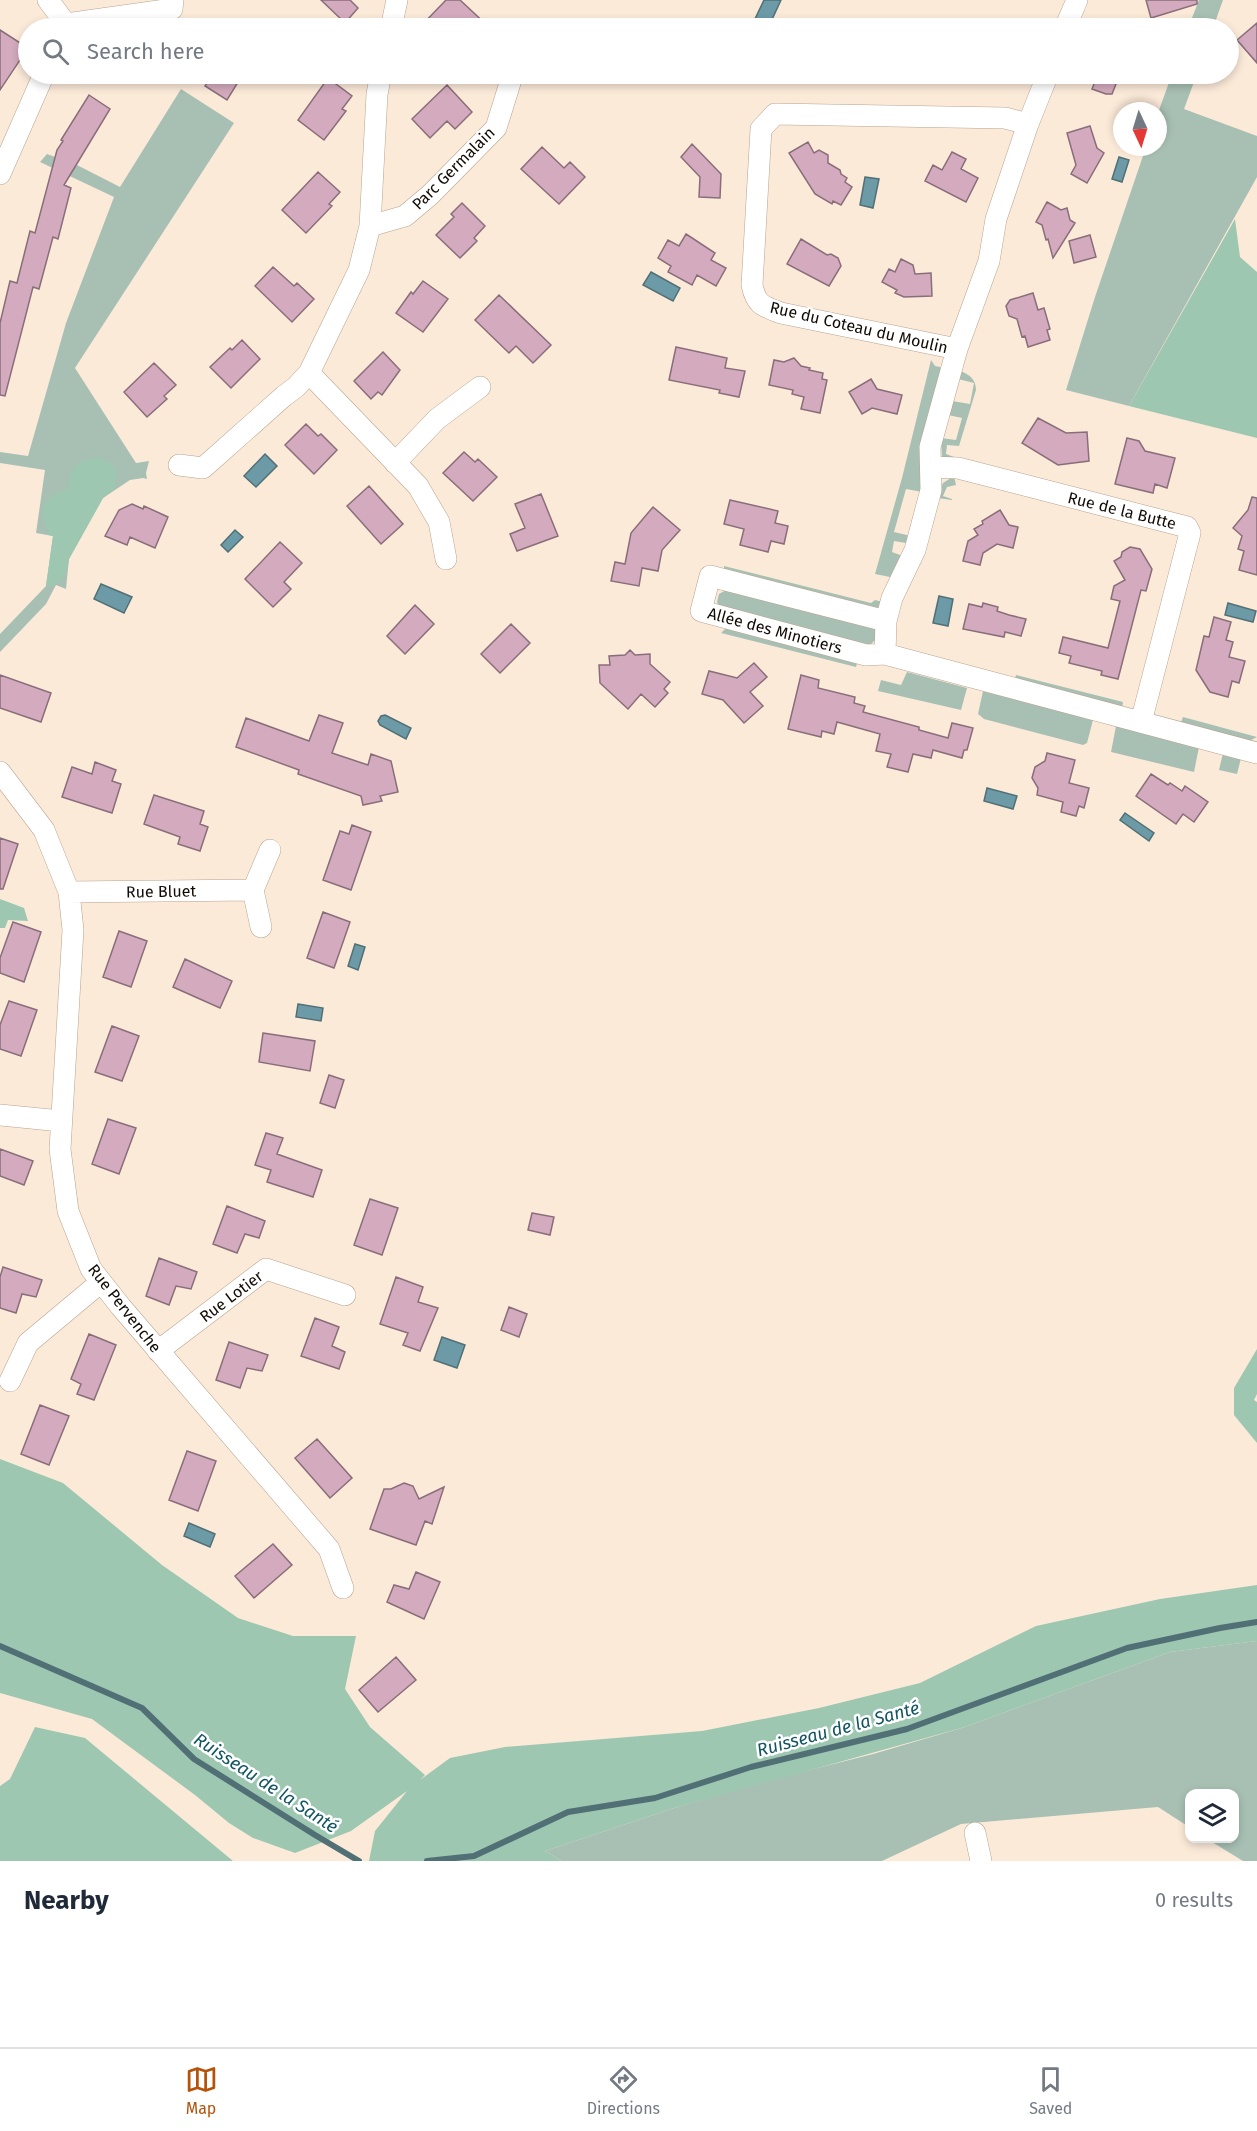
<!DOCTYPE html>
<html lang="en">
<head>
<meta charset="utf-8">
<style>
	:root { --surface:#fff; --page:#f2f2f3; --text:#1f2937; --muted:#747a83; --line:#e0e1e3; --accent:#b45309 }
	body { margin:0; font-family:"Fira Sans",sans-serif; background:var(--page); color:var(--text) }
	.controls { position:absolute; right:18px; bottom:18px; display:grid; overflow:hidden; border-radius:12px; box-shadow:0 3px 9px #0003 }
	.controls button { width:54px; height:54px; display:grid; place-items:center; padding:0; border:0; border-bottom:2px solid var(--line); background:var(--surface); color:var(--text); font:30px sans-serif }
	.compass { position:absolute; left:1113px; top:102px; width:54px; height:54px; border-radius:50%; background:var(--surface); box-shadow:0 3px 9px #0003; rotate:176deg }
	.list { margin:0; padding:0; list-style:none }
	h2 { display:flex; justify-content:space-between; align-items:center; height:78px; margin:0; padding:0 24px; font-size:26px }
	h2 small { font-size:20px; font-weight:400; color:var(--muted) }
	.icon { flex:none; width:33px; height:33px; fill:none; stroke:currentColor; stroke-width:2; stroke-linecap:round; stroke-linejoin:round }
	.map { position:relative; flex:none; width:1257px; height:1861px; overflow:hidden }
	.search { position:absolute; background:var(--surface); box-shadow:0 3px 9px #0003; left:18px; right:18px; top:18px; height:66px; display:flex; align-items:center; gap:15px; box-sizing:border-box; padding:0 21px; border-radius:33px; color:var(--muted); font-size:22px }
	.sheet { height:186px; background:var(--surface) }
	nav { display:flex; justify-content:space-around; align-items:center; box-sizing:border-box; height:84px; border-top:2px solid var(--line); background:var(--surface); font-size:16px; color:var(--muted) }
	nav a { display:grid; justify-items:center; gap:3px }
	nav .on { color:var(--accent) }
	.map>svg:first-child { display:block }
	.green { fill:#a8c0b3 }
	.forest { fill:#9dc7b1 }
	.water { fill:#6c9ba7; stroke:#517076; stroke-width:1.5 }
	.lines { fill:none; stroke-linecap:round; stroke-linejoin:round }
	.stream { stroke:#517076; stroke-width:6 }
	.building { fill:#d4abbe; stroke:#886e7a; stroke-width:1.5 }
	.minor-casing { stroke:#b8a38f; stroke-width:22 }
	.minor { stroke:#fff; stroke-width:21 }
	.labels { text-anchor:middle; stroke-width:5; stroke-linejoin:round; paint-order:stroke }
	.street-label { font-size:16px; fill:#120b05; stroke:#fff }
	.water-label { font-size:18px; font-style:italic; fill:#115562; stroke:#fff }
</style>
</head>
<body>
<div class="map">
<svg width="1257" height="1861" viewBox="0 0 1257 1861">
	<rect width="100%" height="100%" fill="#fcead9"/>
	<path class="green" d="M1199,0H1223L1213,28H1188Z
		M1172,74H1197L1184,109L1257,136V177L1129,406L1066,390L1095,297L1146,147H1158V113Z
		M181,89L234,123L75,368L136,463L149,461L146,473L147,479L143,478L130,480L103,498L69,559L66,589L56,585L46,604L0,652V634L46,586L53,536L36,533L45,470L0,463V452L28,456L66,323L114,197L40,162L47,154L77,165L120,187Z
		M931,360L935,366L940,367L941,371L920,455L923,472L922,492L906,489L894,532L911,536L906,543L894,541L892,552L900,555V557L890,577L875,574L902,478Z
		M960,371C969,374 976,379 976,390L959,446L947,445L946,454L954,457H942L941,438L956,440L962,418L948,415L952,401L970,404L974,383L958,379Z
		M954,476L956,485L947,487L943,496L952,499V500L937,498L943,483Z
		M724,566L871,603L875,600L883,602L879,610L724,571Z
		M726,590L875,628L876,639L869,646L719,607L717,602L719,594Z
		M727,627L858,660L856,667L721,633Z
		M907,672L967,688L961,710L878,691L881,680L901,685Z
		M1016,675L1123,702L1122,709L1014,682Z
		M983,691L1093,720L1087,743L1083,745L984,719L978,714Z
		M1183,717L1257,737L1251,740H1245L1180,725Z
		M1116,726L1199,747L1194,772L1111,752Z
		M1223,753L1241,758L1237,774L1219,770Z
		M1257,1641V1861H1243L1207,1839L1234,1838V1794H1190L1189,1827L1158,1807L961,1824L882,1861H562L545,1851L671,1809L770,1780L873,1754L965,1727L1170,1652Z"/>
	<path class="forest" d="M1235,219L1240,257L1257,272V438L1129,406Z
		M100,457L111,463L117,470L115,489L103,498L69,559L67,571L56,585L46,586L53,536L48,535C48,528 43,522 43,515C42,498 56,493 69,489C69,465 78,460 100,457Z
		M0,899L24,908L28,921L8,920L5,928H0Z
		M1257,1349V1394L1254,1400L1257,1402V1443L1234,1415V1388Z
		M0,1459L63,1483L162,1565L238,1618L293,1636H356L345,1689L370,1727L425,1775L420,1780L450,1758L505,1747L702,1731L819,1708L920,1683L1036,1626L1160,1599L1257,1585V1641L1170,1652L965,1727L671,1809L545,1851L562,1861H369L375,1831L407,1791L351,1831L295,1853L253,1838L229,1823L195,1795L92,1719L0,1693Z
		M35,1727L85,1738L233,1861H0V1786L10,1779Z"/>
	<path class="water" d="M764,0H781L769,26L755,19Z
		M1119,157L1129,160L1122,182L1112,179Z
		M865,177L879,179L873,208L860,205Z
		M651,272L680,288L673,301L643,285Z
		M265,454L277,466L256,487L244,476Z
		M235,530L243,537L228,552L221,545Z
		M101,584L132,597L124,613L94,599Z
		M939,596L953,599L948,626L933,623Z
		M1228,603L1256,611L1253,622L1225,615Z
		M385,715L411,728L406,739L380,725L378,721L381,716Z
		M987,788L1017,796L1013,809L984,801Z
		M1125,813L1154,833L1149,841L1120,820Z
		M355,944L365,947L358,970L348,966Z
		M298,1004L323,1008L321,1021L296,1017Z
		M442,1337L465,1345L457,1368L434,1360Z
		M189,1523L215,1534L210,1547L184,1536Z"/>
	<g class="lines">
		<path class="stream" d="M0,1646L142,1708L194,1759L315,1835L359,1861
			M427,1861L474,1856L568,1812L655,1798L751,1767L907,1729L1127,1648L1220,1628L1257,1622"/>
	</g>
	<path class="building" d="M321,0H350L358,8L345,23Z
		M446,0H460L490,28H419Z
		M1146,0H1197V4L1151,18Z
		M1257,23V63L1237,40Z
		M0,30L28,48L0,90Z
		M213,74H243L227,100L205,86Z
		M1098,74H1120L1112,94H1106L1092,89Z
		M328,78L352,96L342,109L346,111L324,140L298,120Z
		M447,85L472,112L455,129L447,121L430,138L412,119Z
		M89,95L110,109L64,185L71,188L58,239L53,237L39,289L33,287L5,396L0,395V323L10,281L17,283L30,231L35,233L57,150L63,141L61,140Z
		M1090,126L1097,148L1104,153L1087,183L1071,174L1076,165L1067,133Z
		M808,142L814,153L819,150L828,155V163L840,170L841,174L847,178L845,182L852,187L841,205L833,201L832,204L815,194L789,153Z
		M692,144L721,174L720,198L699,197L700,177L681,157Z
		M542,147L564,168L570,162L585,177L559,204L521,169Z
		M952,152L966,159L961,169L978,178L966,202L925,181L933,165L942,170Z
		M318,172L340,192L329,204L332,206L306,233L282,210Z
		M1047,202L1061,210L1067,208L1070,220L1075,223L1053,258L1048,239L1046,240L1042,225L1036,222Z
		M462,203L485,226L474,238L477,241L460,258L436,235L454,217L451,214Z
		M686,234L715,253L711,260L726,268L716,286L697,275L692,285L668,272L671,266L658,258L668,240L679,246Z
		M1090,235L1096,257L1074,263L1069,241Z
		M801,239L827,255L831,254L838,258L841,266L829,286L787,264Z
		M901,259L913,265L915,274L931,273L932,296L904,297L895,293L897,290L882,282L889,269L895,272Z
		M273,267L294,286L297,283L314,299L292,322L255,286Z
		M423,281L448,299L423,332L396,313L411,292L413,294Z
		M1033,293L1038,310L1044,308L1050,329L1047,330L1050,340L1028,347L1025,336L1022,337L1017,319L1009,316L1006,306L1010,300Z
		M499,295L551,345L533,363L516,346L509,353L475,320Z
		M242,340L260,359L231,388L210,367L230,348L232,350Z
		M676,347L727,358L725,368L745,371L739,397L719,393L720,390L669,380Z
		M383,352L400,370L382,395L378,392L371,399L354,381Z
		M794,358L801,366L810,368L809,370L823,373L822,379L827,380L820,413L801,409L804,397L792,394L793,390L769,385L774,360L784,362Z
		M154,363L176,385L164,396L167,399L147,417L124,392Z
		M871,379L877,389L902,395L897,414L872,408L862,414L849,392Z
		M1038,418L1066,433L1087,432L1089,461L1058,465L1022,443Z
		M306,424L318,436L321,434L337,450L314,474L285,445Z
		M1127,438L1139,441L1145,451L1175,458L1167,488L1155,484L1153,493L1115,484Z
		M464,452L475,462L478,459L497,477L473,501L443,473Z
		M369,486L403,524L381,544L347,506Z
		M541,494L558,536L517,551L510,534L525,528L515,504Z
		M1252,497L1257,498V575L1239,570L1244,551L1238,549L1242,536L1233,528L1248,510Z
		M730,500L778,511L775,523L788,526L784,544L771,541L768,552L740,545L744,529L724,524Z
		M132,504L143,509L144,506L168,517L155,548L130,537L127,545L105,536L119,510Z
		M653,507L680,530L662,550L658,571L642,568L639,586L611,581L615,562L625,564L631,533Z
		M1000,510L1009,525L1018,527L1013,548L997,544L983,553L980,565L963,561L968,541L978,535L974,529L983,524L982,521Z
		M280,542L302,563L284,582L291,589L273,607L245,579Z
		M1130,547L1140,549L1152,569L1146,591L1141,590L1118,679L1101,675L1102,671L1069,663L1071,656L1059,653L1063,637L1108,648L1120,601L1111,599L1114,586L1125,580L1114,561L1121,557L1122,552Z
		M983,603L998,607L997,611L1009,615L1026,619L1021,636L1005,632L1004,637L963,629L969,604L982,607Z
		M415,605L434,624L405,654L387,636Z
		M1214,617L1231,622L1226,640L1233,642L1229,657L1245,661L1239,683L1232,681L1228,697L1210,692L1196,670L1204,636L1209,637Z
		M511,624L530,643L500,673L481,654Z
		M630,650L635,655L650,654V664L670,682L664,689L668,693L655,707L641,694L628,709L600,683L599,665H610L609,656L625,655Z
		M754,663L767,677L750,692L763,706L744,723L723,700L702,694L709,671L737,678Z
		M0,675L51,693L41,722L0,708Z
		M801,675L819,680L818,688L855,697L854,703L865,706L863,712L919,727V730L948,738L952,723L973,728L967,750H964L962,758L933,750L931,758L913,754L908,772L887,767L891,754L876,751L880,734L837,722L834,734L822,731L821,737L788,729Z
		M319,715L343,723L332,753L368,765L371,754L391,761L398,792L380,796L382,801L363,805L361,796L298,774L299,770L236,747L246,718L309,741Z
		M1047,753L1075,760L1069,783L1089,788L1084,808L1079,806L1076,816L1061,812L1063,802L1037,795L1038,788L1032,778L1035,767L1045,761Z
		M95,762L116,770L112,781L121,784L112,813L62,797L72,767L92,774Z
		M1151,774L1168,785L1170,783L1182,791L1185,786L1208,802L1194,822L1183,814L1176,824L1136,796Z
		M154,795L204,811L200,824L208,827L200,851L178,844L180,837L144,824Z
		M352,825L371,832L351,890L323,880L340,831L349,834Z
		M0,838L18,844L3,889H0Z
		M323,912L350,922L334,968L307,958Z
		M13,922L41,932L24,982L0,973V958Z
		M119,931L147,941L131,987L103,977Z
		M185,959L232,981L220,1008L173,987Z
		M9,1001L37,1010L21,1056L0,1049V1025Z
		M112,1026L139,1036L122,1081L95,1072Z
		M263,1033L315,1041L310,1071L259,1062Z
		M329,1075L344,1080L335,1108L320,1103Z
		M108,1119L136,1128L119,1174L92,1164Z
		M266,1133L283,1138L277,1154L322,1170L313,1197L267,1182L271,1170L255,1165Z
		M0,1149L33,1161L24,1185L0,1176Z
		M370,1199L398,1208L382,1255L354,1245Z
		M227,1206L265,1221L259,1238L245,1234L237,1253L213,1244Z
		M532,1213L554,1217L550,1235L528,1230Z
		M159,1258L197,1272L191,1289L176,1286L169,1305L146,1296Z
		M3,1267L42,1280L36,1297L22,1294L16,1313L0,1308V1277Z
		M396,1277L423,1287L418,1302L438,1308L420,1351L403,1345L408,1333L380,1324Z
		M509,1307L527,1314L519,1337L501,1330Z
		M315,1318L339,1327L332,1346L345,1352L339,1369L301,1356Z
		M89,1334L116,1345L94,1400L77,1394L81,1384L71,1379Z
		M229,1342L268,1355L262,1371L247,1368L240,1388L216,1380Z
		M40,1405L69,1416L49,1465L21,1454Z
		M317,1439L352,1478L330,1498L295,1458Z
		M187,1451L216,1461L198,1511L169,1500Z
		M404,1483L413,1486L419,1499L444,1487L432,1524L425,1521L416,1545L370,1529L384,1489H391Z
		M273,1544L292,1565L254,1598L235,1576Z
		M416,1572L440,1582L424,1619L387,1602L394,1585L409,1589Z
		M396,1657L416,1680L378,1712L359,1690Z"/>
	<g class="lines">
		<g class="minor-casing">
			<path id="minor" d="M48,0L66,24L64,28
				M66,24L172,9L173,0
				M391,28L397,0
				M1065,28L1077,0
				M1028,124L1005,118L775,114L761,129L752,285C756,305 763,306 781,313L957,349L989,261L996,219L1028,124L1048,74
				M0,174L44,74
				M370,226L405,216L430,195L496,128L510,83
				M309,373L418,486L439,522L446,559
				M395,463L437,419L480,387
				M179,465L203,468L284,396L296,387L309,373L359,270L370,226L377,94L381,74
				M931,467L958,468L1187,527L1190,533L1141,722
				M886,621L710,576L701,611L866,655L885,654L1257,753
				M885,654L886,621L892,598L915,550L931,490L930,447L957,349
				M0,772L44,830L69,892L73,930L60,1149L68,1211L91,1269L121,1307L329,1549L343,1588
				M69,892L253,890
				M261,927L253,890L270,850
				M0,1115L61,1121
				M158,1351L266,1269L345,1295
				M10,1381L28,1343L101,1282
				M975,1833L981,1861"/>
		</g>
		<use href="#minor" class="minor"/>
	</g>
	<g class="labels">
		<g class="street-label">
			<text transform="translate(453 168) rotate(-45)" y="6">Parc Germalain</text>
			<text transform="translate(859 327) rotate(13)" y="6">Rue du Coteau du Moulin</text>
			<text transform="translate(1122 510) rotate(14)" y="6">Rue de la Butte</text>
			<text transform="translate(775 630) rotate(15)" y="6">Allée des Minotiers</text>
			<text transform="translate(161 891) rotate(-1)" y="6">Rue Bluet</text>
			<text transform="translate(231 1296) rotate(-37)" y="6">Rue Lotier</text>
			<text transform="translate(125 1308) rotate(52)" y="6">Rue Pervenche</text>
		</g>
		<g class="water-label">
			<text transform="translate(838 1729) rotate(-15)" y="6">Ruisseau de la Santé</text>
			<text transform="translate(266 1783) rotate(33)" y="6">Ruisseau de la Santé</text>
		</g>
	</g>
</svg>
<div class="controls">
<button><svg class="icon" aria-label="layers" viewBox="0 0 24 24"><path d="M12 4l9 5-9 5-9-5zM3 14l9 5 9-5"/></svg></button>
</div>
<svg class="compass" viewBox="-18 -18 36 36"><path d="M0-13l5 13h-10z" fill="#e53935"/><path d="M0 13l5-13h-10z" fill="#747a83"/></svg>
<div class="search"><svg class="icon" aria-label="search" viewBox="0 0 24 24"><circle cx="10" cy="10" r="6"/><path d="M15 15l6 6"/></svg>Search here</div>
</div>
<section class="sheet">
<h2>Nearby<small>0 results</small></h2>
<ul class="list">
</ul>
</section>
<nav>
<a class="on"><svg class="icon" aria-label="map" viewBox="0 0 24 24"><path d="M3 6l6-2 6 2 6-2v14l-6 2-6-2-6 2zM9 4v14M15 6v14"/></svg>Map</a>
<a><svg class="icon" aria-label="directions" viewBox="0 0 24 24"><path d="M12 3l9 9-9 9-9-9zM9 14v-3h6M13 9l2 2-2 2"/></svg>Directions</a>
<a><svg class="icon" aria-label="saved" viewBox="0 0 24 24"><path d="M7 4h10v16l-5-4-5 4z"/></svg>Saved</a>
</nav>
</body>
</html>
